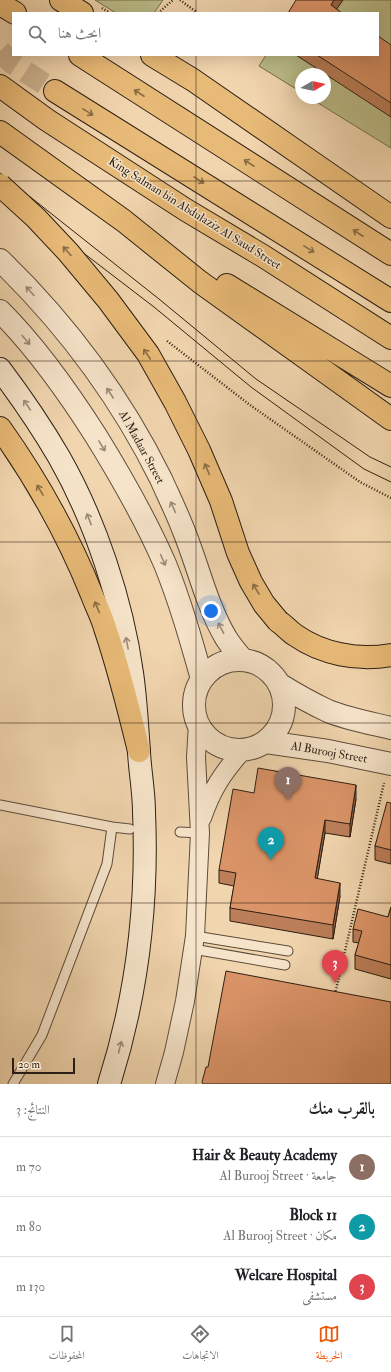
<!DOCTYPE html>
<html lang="ar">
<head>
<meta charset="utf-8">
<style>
	:root { --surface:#fff; --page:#f6f6f6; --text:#202124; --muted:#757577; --line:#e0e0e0; --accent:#ea580c }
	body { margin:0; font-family:"IM FELL Double Pica",Amiri,serif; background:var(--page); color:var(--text); direction:rtl }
	.compass { position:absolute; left:295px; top:68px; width:36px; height:36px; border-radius:50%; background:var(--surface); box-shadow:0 4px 16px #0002; rotate:81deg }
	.scale { position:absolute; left:12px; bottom:10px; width:63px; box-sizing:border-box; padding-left:4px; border:2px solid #2c1f13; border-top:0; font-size:11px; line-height:14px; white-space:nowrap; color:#2c1f13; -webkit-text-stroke:3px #f6e4ca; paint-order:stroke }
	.you { position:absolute; left:211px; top:611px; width:14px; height:14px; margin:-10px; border:3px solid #fff; border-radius:50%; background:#1a73e8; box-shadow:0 0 0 6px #1a73e833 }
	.badge { display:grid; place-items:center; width:26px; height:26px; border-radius:50%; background:var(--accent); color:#fff; font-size:13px; font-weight:700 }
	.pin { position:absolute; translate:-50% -33px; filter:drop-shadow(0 1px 2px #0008) }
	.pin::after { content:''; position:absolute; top:21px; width:14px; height:12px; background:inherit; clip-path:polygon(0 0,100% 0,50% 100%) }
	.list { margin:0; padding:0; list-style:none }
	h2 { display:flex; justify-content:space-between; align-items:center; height:52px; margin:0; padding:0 16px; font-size:17px }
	h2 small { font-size:13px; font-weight:400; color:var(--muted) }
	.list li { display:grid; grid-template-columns:26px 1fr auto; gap:12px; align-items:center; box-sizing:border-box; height:60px; padding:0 16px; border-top:1px solid var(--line) }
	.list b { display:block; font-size:15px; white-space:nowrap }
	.list p { margin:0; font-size:13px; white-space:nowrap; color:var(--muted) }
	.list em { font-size:13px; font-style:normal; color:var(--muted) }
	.icon { flex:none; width:22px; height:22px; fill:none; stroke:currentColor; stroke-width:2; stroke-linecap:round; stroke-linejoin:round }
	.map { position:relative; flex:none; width:391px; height:1084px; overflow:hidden; direction:ltr }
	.search { position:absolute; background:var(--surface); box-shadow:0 4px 16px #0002; left:12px; right:12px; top:12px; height:44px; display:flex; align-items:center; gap:10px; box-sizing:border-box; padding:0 14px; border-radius:0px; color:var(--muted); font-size:15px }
	.sheet { height:232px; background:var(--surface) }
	nav { display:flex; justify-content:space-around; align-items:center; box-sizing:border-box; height:56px; border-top:1px solid var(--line); background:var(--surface); font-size:11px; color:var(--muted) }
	nav a { display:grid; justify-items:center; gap:2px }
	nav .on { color:var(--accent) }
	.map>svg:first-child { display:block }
	.green { fill:#bcbd89; stroke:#746e4e }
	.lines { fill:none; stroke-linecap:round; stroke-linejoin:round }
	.primary-tunnel { stroke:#cab18f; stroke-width:22; stroke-dasharray:22 11; stroke-linecap:butt }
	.service-casing { stroke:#5d4c3a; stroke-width:11 }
	.minor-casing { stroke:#5d4c3a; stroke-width:20 }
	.tertiary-casing { stroke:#5d4c3a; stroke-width:24 }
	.secondary-casing { stroke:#2c1f13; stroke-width:24 }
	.primary-casing { stroke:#2c1f13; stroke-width:24 }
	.path { stroke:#2c1f13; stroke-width:2.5; stroke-dasharray:1 2; stroke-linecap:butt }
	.service { stroke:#f6e4ca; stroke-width:9 }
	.minor { stroke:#f6e4ca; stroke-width:18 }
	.tertiary { stroke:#f6e4ca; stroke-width:22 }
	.secondary { stroke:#f6e4ca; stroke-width:22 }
	.primary { stroke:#e8ba77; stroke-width:22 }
	.tram { stroke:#2c1f13; stroke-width:1 }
	.primary-bridge-casing { stroke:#2c1f13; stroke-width:24; stroke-linecap:butt }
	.primary-bridge { stroke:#e8ba77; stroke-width:22 }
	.wall { fill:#bc7f59; stroke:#2c1f13 }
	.shaded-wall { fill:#996849; stroke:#2c1f13 }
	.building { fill:#db9468; stroke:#2c1f13 }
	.oneway { stroke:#8a6c45 }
	.oneway2 { stroke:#9b8b78 }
	.grid { fill:none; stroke:#2c1f13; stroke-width:1; stroke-opacity:0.55 }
	.labels { text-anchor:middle; stroke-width:3; stroke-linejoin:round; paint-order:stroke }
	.street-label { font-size:12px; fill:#2c1f13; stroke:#f6e4ca }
</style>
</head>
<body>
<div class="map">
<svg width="391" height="1084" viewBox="0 0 391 1084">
	<rect width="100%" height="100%" fill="#f1d5ae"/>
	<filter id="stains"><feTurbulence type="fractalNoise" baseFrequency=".005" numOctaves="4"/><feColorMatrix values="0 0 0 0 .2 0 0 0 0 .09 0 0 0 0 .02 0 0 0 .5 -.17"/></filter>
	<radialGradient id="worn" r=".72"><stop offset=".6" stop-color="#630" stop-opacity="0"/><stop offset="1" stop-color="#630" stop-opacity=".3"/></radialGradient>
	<path class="green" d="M95,0H163L154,13H116Z
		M300,0H391V148L310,98H325V74H301V92L259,66L266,55H378V13H292Z"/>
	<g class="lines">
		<path class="primary-tunnel" d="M0,51L12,63L55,91"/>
		<g class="service-casing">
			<path id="service" d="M0,805L112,827L130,829
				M180,832L200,833
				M195,936L288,951
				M193,949L285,965
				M13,1084L42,1035L107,864L112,827"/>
		</g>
		<g class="minor-casing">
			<path id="minor" d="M202,818C212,789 222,774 242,751
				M165,1084L174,1052L185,1001L195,936L200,833L196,757L198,724"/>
		</g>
		<g class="tertiary-casing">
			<path id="tertiary" d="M0,260C65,323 121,398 161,479C169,497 178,515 185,534C199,569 207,606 226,638C231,646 237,653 243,660
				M0,311C37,348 68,392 96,436C122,478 145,518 165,564C180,601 191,640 202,679
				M194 705a45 45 0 1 1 90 0a45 45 0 1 1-90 0Z
				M279,684C295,694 311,703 328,711C348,719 370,723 391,728
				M266,742L328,751L391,764"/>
		</g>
		<g class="secondary-casing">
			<path id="secondary" d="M0,369C21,397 41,426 59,457C95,520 122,601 132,673C136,700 137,726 139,752C140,772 144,792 144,812C148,905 137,996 109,1084"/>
		</g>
		<g class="primary-casing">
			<path id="primary" d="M61,0L82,13
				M0,4L15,13
				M80,55L391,254
				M152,55L193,80L391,217
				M0,86L47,120L186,210L263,256L391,338
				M55,91L391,301
				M0,132L124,221L200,282L391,419
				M227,285L391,386
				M0,428C37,480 68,535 92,595C96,606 102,617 105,628C119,669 129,710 139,751
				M278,621C284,625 289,631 295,635C322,654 358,661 391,655"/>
		</g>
		<path class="path" d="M180,0L195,11V13
			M102,8L110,13
			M158,13L173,0
			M167,341L250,405L360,482L391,498
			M335,994L384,783"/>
		<use href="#service" class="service"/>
		<use href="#minor" class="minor"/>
		<use href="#tertiary" class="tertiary"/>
		<use href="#secondary" class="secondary"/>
		<use href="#primary" class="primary"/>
		<path class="tram" d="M0,173L159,299L256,379L370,457L391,467
			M0,189L154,307L251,387L364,469L391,482"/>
		<g class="primary-bridge-casing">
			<path id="primary-bridge" d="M0,185L36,218L68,252L108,300L148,354L175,402L199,450L221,501L238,553L251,582L264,604L278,621"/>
		</g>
		<use href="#primary-bridge" class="primary-bridge"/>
	</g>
	<path class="wall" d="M391,45V117L296,55H378Z
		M356,799L350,837L325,833L317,879L340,896L333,939L230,921V908L234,886L219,883V870Z
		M391,803V864L375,860V846Z
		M391,907V979L355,969V955L359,943L353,942V929L388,917Z"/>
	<path class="shaded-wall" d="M334,0H343L334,13L331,5Z
		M356,785V799L350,837V824Z
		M325,820V833L315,892V878Z
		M340,883V896L333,939V925Z"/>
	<path class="building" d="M296,0H334L331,5L342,13H288Z
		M378,36L391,45V103L317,55H378Z
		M258,768L356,785L350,824L325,820L315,878L340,883L333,925L230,908L236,873L219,870L233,789L254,793Z
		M387,802L391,803V850L375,846Z
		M391,907V965L355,955L362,931L353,929L358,909L388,917Z
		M226,971L391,1002V1084H203L202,1082L206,1067H208Z"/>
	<defs><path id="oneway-shaft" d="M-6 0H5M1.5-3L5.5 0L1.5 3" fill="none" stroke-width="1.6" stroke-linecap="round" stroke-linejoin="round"/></defs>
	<g class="oneway">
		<use href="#oneway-shaft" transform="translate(139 93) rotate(-147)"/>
		<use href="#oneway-shaft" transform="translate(88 112) rotate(32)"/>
		<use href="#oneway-shaft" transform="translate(249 163) rotate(-147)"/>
		<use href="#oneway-shaft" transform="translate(199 180) rotate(32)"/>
		<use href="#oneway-shaft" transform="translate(358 233) rotate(-147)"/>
		<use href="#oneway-shaft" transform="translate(309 249) rotate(32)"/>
		<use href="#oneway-shaft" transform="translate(67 251) rotate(-132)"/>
		<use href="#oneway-shaft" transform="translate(147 354) rotate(-124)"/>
		<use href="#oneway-shaft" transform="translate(207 469) rotate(-113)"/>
		<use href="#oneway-shaft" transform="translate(40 490) rotate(-121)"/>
		<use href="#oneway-shaft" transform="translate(256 589) rotate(-121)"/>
		<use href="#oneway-shaft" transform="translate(97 607) rotate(-112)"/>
	</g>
	<g class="oneway2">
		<use href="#oneway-shaft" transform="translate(30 291) rotate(-132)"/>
		<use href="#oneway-shaft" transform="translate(26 340) rotate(49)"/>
		<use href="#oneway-shaft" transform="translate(110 393) rotate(-123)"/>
		<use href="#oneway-shaft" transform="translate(27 405) rotate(-124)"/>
		<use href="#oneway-shaft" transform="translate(102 446) rotate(58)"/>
		<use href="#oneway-shaft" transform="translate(173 507) rotate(-114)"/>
		<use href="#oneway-shaft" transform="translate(89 519) rotate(-111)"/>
		<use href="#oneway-shaft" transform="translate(163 560) rotate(66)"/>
		<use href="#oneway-shaft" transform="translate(221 628) rotate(-117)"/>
		<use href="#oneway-shaft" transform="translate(127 643) rotate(-101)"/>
		<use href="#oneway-shaft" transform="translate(120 1047) rotate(-76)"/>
	</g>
	<path class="grid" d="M196,0V13M196,55V1084M0,181H391M0,361H391M0,542H391M0,723H391M0,903H391"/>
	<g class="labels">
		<g class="street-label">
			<text transform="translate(195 213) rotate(32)" y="4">King Salman bin Abdulaziz Al Saud Street</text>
			<text transform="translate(142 447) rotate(61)" y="4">Al Madaar Street</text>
			<text transform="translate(329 752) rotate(10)" y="4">Al Burooj Street</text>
		</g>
	</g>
	<rect width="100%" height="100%" filter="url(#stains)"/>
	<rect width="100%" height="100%" fill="url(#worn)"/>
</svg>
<svg class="compass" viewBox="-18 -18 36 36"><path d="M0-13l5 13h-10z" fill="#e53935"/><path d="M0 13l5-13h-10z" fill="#757577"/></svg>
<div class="scale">20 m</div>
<div class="you"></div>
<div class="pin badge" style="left:288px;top:800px;background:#8d6e63">1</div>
<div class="pin badge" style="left:271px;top:860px;background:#0f9aa8">2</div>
<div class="pin badge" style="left:335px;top:983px;background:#e0444e">3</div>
<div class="search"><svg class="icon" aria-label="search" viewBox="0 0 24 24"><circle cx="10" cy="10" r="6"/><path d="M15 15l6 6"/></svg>ابحث هنا</div>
</div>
<section class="sheet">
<h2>بالقرب منك<small>النتائج: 3</small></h2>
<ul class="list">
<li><span class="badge" style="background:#8d6e63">1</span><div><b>Hair &amp; Beauty Academy</b><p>جامعة · Al Burooj Street</p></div><em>70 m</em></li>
<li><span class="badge" style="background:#0f9aa8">2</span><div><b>Block 11</b><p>مكان · Al Burooj Street</p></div><em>80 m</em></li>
<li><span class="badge" style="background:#e0444e">3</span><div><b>Welcare Hospital</b><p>مستشفى</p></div><em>130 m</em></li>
</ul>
</section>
<nav>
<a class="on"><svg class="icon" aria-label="map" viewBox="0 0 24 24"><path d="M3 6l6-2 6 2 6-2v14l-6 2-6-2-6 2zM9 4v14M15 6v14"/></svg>الخريطة</a>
<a><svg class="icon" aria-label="directions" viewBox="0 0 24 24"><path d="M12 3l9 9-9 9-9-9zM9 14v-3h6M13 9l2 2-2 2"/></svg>الاتجاهات</a>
<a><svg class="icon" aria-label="saved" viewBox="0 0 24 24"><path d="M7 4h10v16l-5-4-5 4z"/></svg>المحفوظات</a>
</nav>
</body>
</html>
